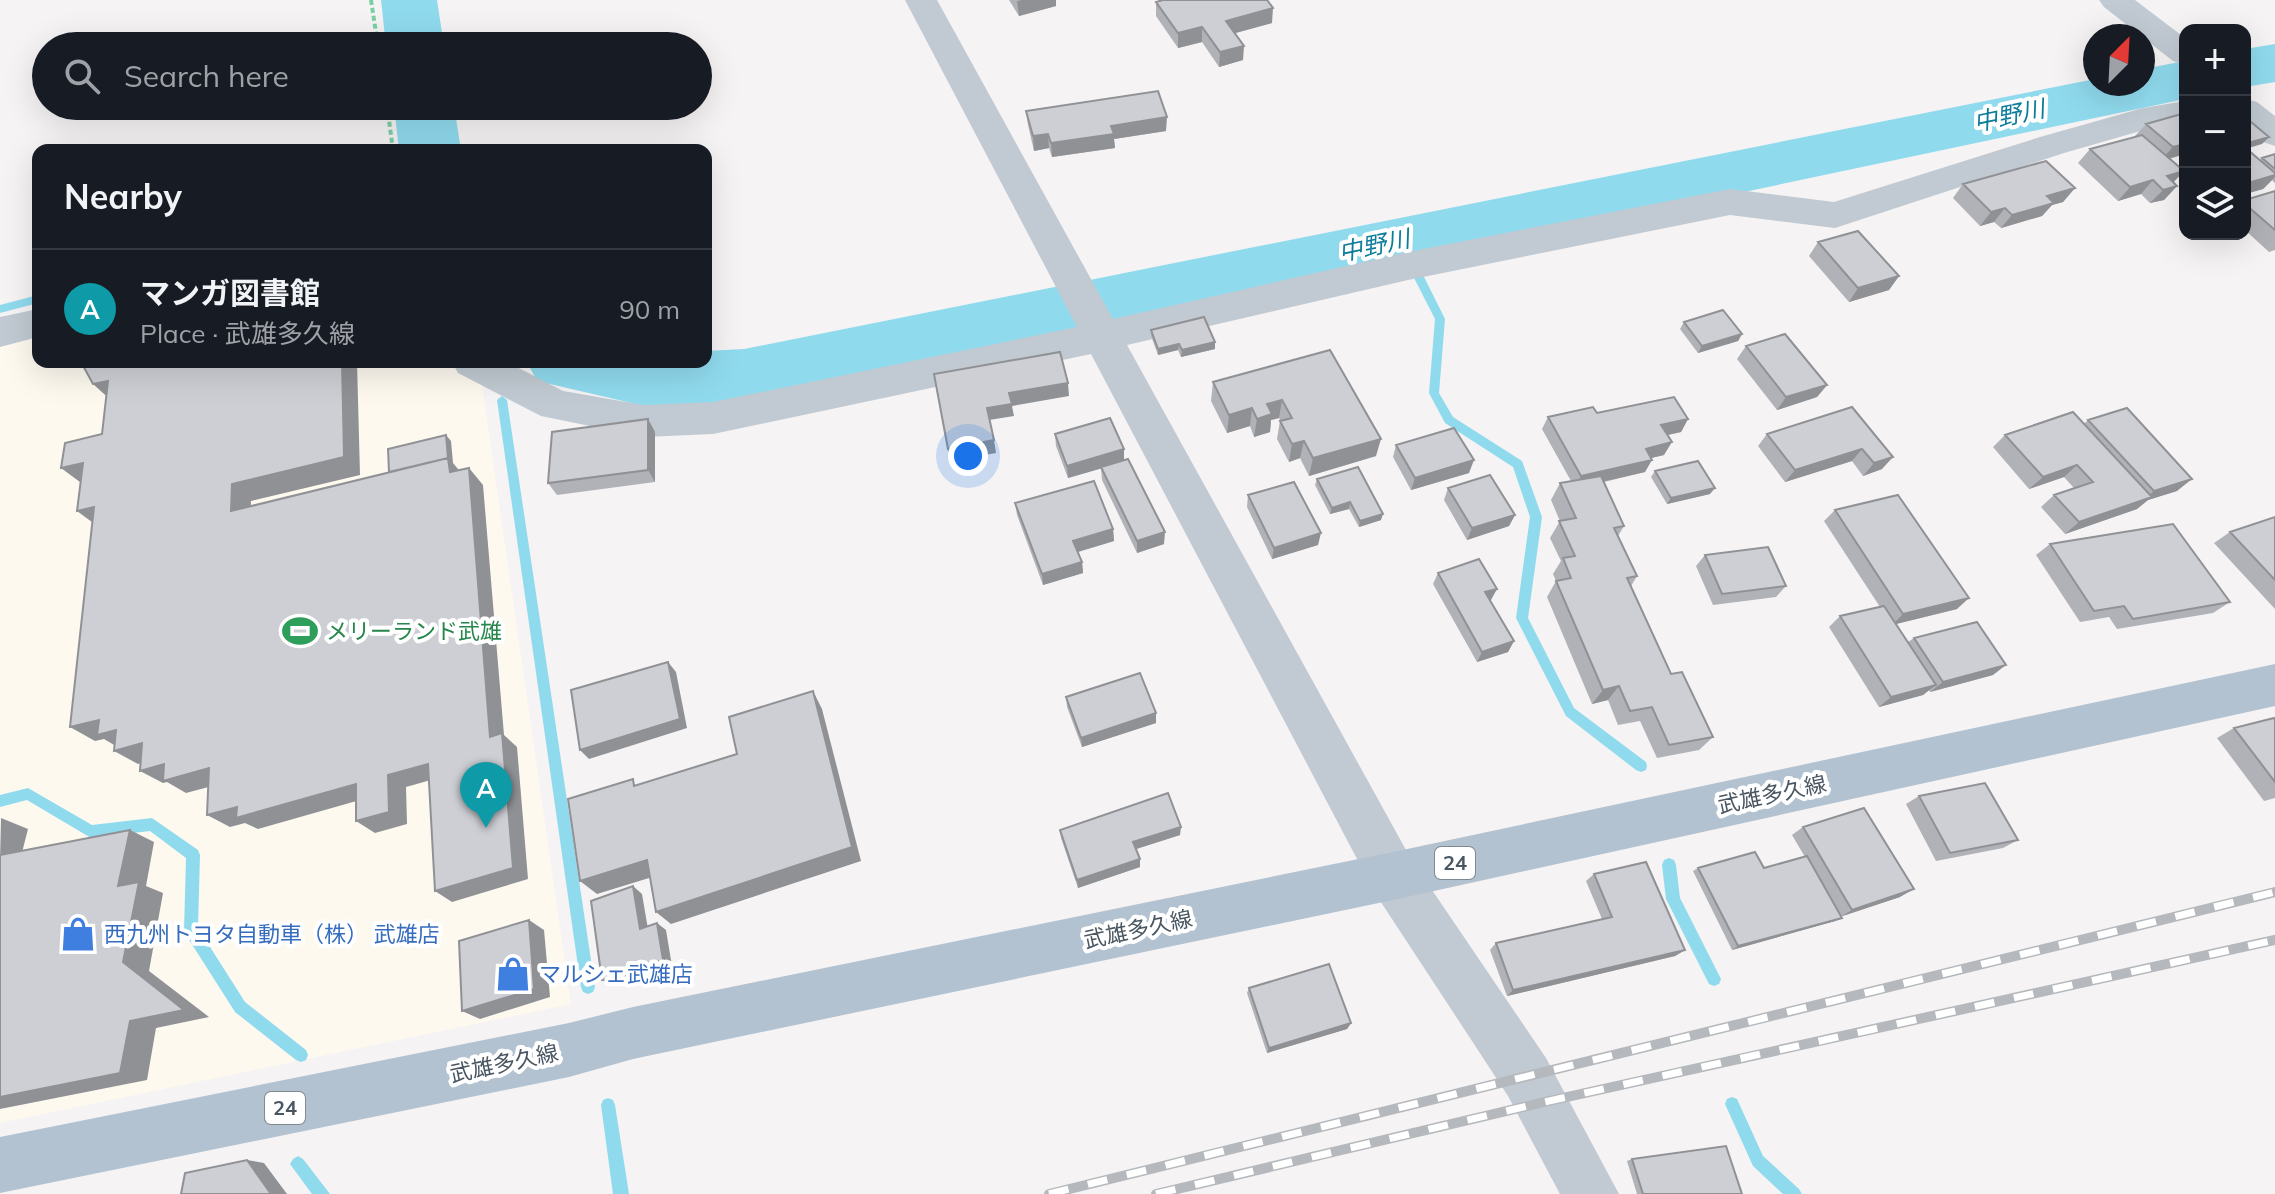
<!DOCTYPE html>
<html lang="en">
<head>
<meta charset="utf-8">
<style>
	:root { --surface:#171b24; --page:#20242c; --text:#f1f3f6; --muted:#9ea1a6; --line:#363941; --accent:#1a73e8 }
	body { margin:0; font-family:Mulish,"Noto Sans JP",sans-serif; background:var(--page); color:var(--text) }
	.controls { position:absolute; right:24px; top:24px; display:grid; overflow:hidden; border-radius:16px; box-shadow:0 8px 32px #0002 }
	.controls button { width:72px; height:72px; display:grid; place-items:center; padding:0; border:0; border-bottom:2px solid var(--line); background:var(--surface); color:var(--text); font:40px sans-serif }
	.compass { position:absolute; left:2083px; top:24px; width:72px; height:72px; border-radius:50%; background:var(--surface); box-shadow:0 8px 32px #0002; rotate:24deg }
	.you { position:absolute; left:968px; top:456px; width:28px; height:28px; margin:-20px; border:6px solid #fff; border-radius:50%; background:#1a73e8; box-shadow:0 0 0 12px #1a73e833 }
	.badge { display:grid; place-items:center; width:52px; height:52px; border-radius:50%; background:var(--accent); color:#fff; font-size:26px; font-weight:700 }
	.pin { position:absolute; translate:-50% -66px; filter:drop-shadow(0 2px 4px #0008) }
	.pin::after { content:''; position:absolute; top:42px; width:28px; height:24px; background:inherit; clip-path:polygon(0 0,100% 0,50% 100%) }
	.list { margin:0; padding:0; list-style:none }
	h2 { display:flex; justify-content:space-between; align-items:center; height:104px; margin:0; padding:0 32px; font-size:34px }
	h2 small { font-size:26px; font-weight:400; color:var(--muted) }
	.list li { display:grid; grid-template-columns:52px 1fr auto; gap:24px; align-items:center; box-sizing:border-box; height:120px; padding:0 32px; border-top:2px solid var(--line) }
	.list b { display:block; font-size:30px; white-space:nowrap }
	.list p { margin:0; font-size:26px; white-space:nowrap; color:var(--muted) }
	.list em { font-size:26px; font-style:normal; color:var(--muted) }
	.icon { flex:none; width:44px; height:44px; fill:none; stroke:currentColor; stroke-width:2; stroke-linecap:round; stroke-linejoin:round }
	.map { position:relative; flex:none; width:2275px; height:1194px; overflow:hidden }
	.search { position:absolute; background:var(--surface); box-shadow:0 8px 32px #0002; left:32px; top:32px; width:680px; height:88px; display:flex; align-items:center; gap:20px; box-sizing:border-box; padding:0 28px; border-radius:44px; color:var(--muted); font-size:30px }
	.panel { position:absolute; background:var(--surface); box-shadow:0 8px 32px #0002; left:32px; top:144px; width:680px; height:224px; border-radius:16px }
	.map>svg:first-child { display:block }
	.commercial { fill:#fdf9ef }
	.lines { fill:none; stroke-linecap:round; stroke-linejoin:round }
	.stream { fill:#90daee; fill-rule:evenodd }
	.river { fill:#90daee; fill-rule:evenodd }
	.path { stroke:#7ad0a6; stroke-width:4; stroke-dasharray:5 3; stroke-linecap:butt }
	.minor { fill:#c1cad2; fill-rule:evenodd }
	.major { fill:#b3c2d1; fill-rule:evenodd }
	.rail-casing { stroke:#b5b8bd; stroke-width:10 }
	.rail { stroke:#fff; stroke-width:7; stroke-dasharray:20; stroke-linecap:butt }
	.wall { fill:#b0b2b7 }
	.shaded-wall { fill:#909195 }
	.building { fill:#cdcfd5; stroke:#909195; stroke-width:2 }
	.labels { text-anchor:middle; stroke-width:8; stroke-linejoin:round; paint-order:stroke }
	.shield { fill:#fff; stroke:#808990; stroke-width:2 }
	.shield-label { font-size:20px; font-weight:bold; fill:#4a5661 }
	.leisure-label { font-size:22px; fill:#27864d; stroke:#fff; text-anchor:start }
	.street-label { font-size:22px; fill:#4a5661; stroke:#fff }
	.shop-label { font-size:22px; fill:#366cbe; stroke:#fff; text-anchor:start }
	.water-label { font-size:24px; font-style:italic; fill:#0c7c9b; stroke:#fff }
</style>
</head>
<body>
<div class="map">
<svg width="2275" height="1194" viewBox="0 0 2275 1194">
	<rect width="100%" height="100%" fill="#f5f3f3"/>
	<path class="commercial" d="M38,333V362H462L481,378L571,1004L0,1123V343Z"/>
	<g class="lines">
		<path class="stream" d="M1418,272L1422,273L1445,319L1439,393L1453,417L1522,461L1542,517L1528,618L1574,708L1646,762L1647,766L1646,770L1641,772L1636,770L1566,716L1516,618L1530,517L1513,467L1445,423L1429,393L1435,319L1413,276Z
			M38,295V303L0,313V305Z
			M502,396L507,400L595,987L593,992L588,994L583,992L581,987L497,400Z
			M28,788L92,825L152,818L198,850L200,855L198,928L245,1002L306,1050L308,1055L306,1060L301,1062L296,1060L235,1012L186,935L184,930L186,858L150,831L91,838L27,800L0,807V795Z
			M1669,858L1674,860L1676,865L1680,898L1721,979L1719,984L1714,986L1709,984L1666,899L1662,865L1664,860Z
			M1732,1097L1737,1099L1763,1156L1799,1189L1802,1194H1783L1753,1166L1725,1104L1727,1099Z
			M608,1098L613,1100L615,1105L629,1194H613L601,1105L603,1100Z
			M298,1156L303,1159L330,1194H312L290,1164L293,1159Z"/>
		<path class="river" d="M381,0H437L444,46H386Z
			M2275,44V82L2245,87V49Z
			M2185,61V99L744,403L653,408L537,381L527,362H706V351L744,349L2095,79V84H2143V69Z
			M394,106H454L461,150H399Z"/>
		<path class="path" d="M371,0L378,46
			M387,106L393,150"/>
		<path class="minor" d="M905,0H937L1113,319L1408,252L1730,189L1834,202L2040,137L2143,108L2185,101V123L2144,130L2064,153L1835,228L1730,215L1408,280L1127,345L1411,859L1546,1058L1619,1194H1560L1508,1096L1375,893L1091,354L713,434L644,437L541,416L458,373L452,362H507L563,391L644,405L713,402L1077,327Z
			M2099,0H2135L2185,38V65L2173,61L2104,7Z
			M2245,99L2257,102L2275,116V146L2263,142L2245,128Z
			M38,309V337L0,347V317Z"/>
		<path class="major" d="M2275,664V706L1393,900L633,1059L569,1077L0,1193V1137L569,1023L633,1007L1393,852Z"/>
		<g class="rail-casing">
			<path id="rail" d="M1049,1194L2275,892
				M1156,1194L1540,1103L2275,940"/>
		</g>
		<use href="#rail" class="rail"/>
	</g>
	<path class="wall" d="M1009,0H1056V6L1019,16Z
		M1156,2L1272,23L1234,33L1243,60L1219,67L1202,42L1178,48L1156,16Z
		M1026,111L1166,131L1114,139L1115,148L1052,157L1049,148L1034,151L1028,125Z
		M2185,113V154L2169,159L2174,182L2177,186L2164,200L2150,203L2141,194L2118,201L2078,163L2090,149L2134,137L2146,124Z
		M2245,151L2260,160L2262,158L2275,154V183L2272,180L2263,189L2245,194Z
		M1963,184L2075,188L2063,202L2052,205L2042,216L2001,228L1994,222L1980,226L1953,198Z
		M2275,191V250L2269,252L2245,230V200Z
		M1818,242L1899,276L1889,290L1849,302L1809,256Z
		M1684,322L1742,334L1738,341L1698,353L1680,329Z
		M1151,330L1215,342V349L1181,357L1178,350L1158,355L1151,336Z
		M1746,346L1827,385L1817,397L1777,410L1737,359Z
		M1330,350L1376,456L1309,476L1300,458L1289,462L1277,439L1280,421H1281L1279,418L1271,420L1270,432L1254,437L1250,426L1227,433L1211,401L1213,382Z
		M1852,407L1882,469L1863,476L1852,461L1785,482L1758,446L1767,434Z
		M1597,413L1688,419L1681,432L1667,435L1664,455L1651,458L1645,472L1604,482L1624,526L1618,536L1637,576L1631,586L1671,674L1713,737L1699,750L1657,758L1640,721L1618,725L1608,700L1592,704L1547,597L1556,581L1553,574L1561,561L1550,538L1560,521L1551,500L1560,483L1571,481L1542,429L1548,417Z
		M648,419L655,432V482L557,495L548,483Z
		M2088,420L2177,491L2148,500L2137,509L2065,534L2041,507L2054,495L2074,488L2064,477L2029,489L1993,447L2005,435L2084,424Z
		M1055,434L1124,449V460L1164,544L1137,553L1102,480L1101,468L1068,478L1056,446Z
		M1396,445L1469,473L1411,490L1393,457Z
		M1655,471L1710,494L1667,504L1651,477Z
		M1317,479L1381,520L1359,527L1349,509L1330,514L1315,485Z
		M1448,488L1515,515L1509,526L1467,540L1444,500Z
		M1248,495L1318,545L1272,559L1247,507Z
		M1015,503L1113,529L1114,541L1078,552L1082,562L1083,573L1043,585L1017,515Z
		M1835,510L1957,609L1896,624L1908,642L1914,638L1993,675L1930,692L1929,690L1923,695L1879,707L1829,627L1840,616L1880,607L1824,521Z
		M2275,517V609L2214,543L2230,532Z
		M2050,544L2230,602L2213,613L2117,629L2109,617L2080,622L2036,555Z
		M1705,555L1786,586L1776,597L1713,605L1696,566Z
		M1438,573L1497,589L1490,600L1514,641L1508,652L1477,662L1433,584Z
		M1066,697L1156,713V723L1082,747L1067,707Z
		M2275,720V798L2264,801L2217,738L2234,728Z
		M1919,796L2018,840L2003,848L1936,861L1906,804Z
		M1803,827L1900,897L1841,916L1842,918L1835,921L1732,950L1693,871L1698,868H1764L1805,857L1792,835Z
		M1060,830L1180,835L1136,849L1140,859V867L1078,888L1061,838Z
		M1594,874L1685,950L1675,956L1507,996L1490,950L1496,943L1602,919L1586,881Z
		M1249,988L1351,1023L1347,1029L1267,1053L1247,993Z
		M1632,1159L1742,1194H1637L1627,1161Z"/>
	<path class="shaded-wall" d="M1022,0H1056V6L1019,16L1017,1Z
		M1273,8L1272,23L1225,36L1226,21Z
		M1202,27V42L1178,48V33Z
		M1244,46L1243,60L1219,67L1220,52Z
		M1167,117L1166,131L1114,139L1115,148L1052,157L1051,143L1111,126Z
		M1048,134L1049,148L1034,151L1033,136Z
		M2269,137L2262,144L2245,149V144Z
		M2185,144V154L2160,161L2173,147Z
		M2184,171L2171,185L2167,176Z
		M2275,175V177L2263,189L2245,194V184Z
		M2153,180L2141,194L2118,201L2130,187Z
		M2177,186L2164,200L2150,203L2163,190Z
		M2075,188L2063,202L2052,205L2042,216L2001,228L2012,215L2047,196Z
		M2005,208L1994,222L1980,226L1991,212Z
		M1899,276L1889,290L1849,302L1858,288Z
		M1742,334L1738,341L1698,353L1702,346Z
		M1215,342V349L1181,357L1182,350Z
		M1179,344L1178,350L1158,355V349Z
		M342,362H357L360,475L251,501L250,527L231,511L232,484Z
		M108,381L113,402L93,384Z
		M1068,383L1069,396L1012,406L1014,416L989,420L987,408L1009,393Z
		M1827,385L1817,397L1777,410L1786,397Z
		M1282,400L1279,418L1271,420L1270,432L1254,437L1257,419L1267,404Z
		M1252,408L1250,426L1227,433L1229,415Z
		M648,419L655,432V482L648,470Z
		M1688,419L1681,432L1654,438L1661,425Z
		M446,435L451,441L453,463L463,475L394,486Z
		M1381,439L1376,456L1309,476L1313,458Z
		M994,440L996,453L950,461L948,449Z
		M1304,441L1300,458L1289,462L1292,444Z
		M1672,442L1664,455L1638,461L1646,449Z
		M1124,449V462L1068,478L1067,466Z
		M1862,449L1852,461L1785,482L1795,470Z
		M1893,457L1882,469L1863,476L1874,463Z
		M1474,460L1469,473L1411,490L1415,478Z
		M1652,460L1645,472L1575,488L1581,476Z
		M83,463L84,485L61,468Z
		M2077,465L2064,477L2029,489L2043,477Z
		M469,468L483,485L504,735L517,747L528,879L452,902L435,891L490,737Z
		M2192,479L2177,491L2148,500L2137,509L2065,534L2079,522L2142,501L2154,491Z
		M1715,488L1710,494L1667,504L1671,498Z
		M1350,502L1349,509L1330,514L1332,508Z
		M94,507L100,528L77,511Z
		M1383,514L1381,520L1359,527L1360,521Z
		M1515,515L1509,526L1467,540L1472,528Z
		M1113,529L1114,541L1074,553L1073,541Z
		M1165,532L1164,544L1137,553V541Z
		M1321,533L1318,545L1272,559L1274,548Z
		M1082,562L1083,573L1043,585L1042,574Z
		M1497,589L1491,600L1480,603L1485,592Z
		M1969,598L1957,609L1892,625L1903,614Z
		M1514,641L1508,652L1477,662L1482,652Z
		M668,662L676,672L687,728L589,759L580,750Z
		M2006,665L1993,675L1930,692L1943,682Z
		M1936,685L1923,695L1879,707L1891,697Z
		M1619,686L1608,700L1592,704L1603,690Z
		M813,691L822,709L861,861L671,924L656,912Z
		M1156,713V723L1082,747L1081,738Z
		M99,720L140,744L121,749L104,739L95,741L70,727Z
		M142,743L165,756L138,764L114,751Z
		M164,764L209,768L231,781L186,793L167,782L163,783L140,771Z
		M428,764L445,776L406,787L407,824L375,833L356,821L388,775Z
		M356,784L374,796L258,829L245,823L230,827L207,815L237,807Z
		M1,818L28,829L18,868L0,861Z
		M1181,827L1180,835L1133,850V842Z
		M130,830L154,842L146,886L163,893L149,971L209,1017L156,1028L147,1080L0,1109V1097L123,962L118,886Z
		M1140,859V867L1078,888L1077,880Z
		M647,860L662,874L597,894L580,881Z
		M633,886L642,894L649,935L640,929Z
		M1914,889L1900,897L1840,917L1852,910Z
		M1842,918L1835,921L1732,950L1738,946Z
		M529,920L544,930L550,997L480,1019L462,1011Z
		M657,923L666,930L672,966L612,986L602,980Z
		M1685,950L1675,956L1507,996L1513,990Z
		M1351,1023L1347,1029L1267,1053L1269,1048Z
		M247,1160L264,1163L287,1194H271Z"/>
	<path class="building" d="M1163,0H1267L1273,8L1226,21L1244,46L1220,52L1202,27L1178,33L1156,2Z
		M1158,91L1167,117L1111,126L1114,134L1051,143L1048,134L1033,136L1026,111Z
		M2185,113V144L2173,147L2146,124Z
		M2245,117L2269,137L2245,144Z
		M2142,135L2184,171L2167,176L2177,186L2163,190L2153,180L2130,187L2090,149Z
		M2248,150L2275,173V175L2245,184V151Z
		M2275,154V169L2262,158Z
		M2046,161L2075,188L2047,196L2054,203L2012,215L2005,208L1991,212L1963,184Z
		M2275,191V230L2245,204V200Z
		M1858,231L1899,276L1858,288L1818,242Z
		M1723,310L1742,334L1702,346L1684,322Z
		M1204,317L1215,342L1182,350L1179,344L1158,349L1151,330Z
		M1785,334L1827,385L1786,397L1746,346Z
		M1330,350L1381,439L1313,458L1304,441L1292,444L1280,421L1292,418L1282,400L1267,404L1272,414L1257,419L1252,408L1229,415L1213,382Z
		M1060,352L1068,383L1009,393L1012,404L987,408L994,440L948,449L934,374Z
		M81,362H342L344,457L232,484L231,511L448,458L450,472L469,468L490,737L502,733L513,868L435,891L428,764L388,775L389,812L356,821V784L236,818L237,807L207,815L209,768L163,781L164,764L140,771L142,743L114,751L116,730L97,735L99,720L70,727L94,507L77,511L83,463L61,468L65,443L102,434L108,381L93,384Z
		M1674,397L1688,419L1661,425L1672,442L1646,449L1652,460L1581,476L1548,417L1593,407L1597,413Z
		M1852,407L1893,457L1874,463L1862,449L1795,470L1767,434Z
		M2127,408L2192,479L2154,491L2088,420Z
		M2073,412L2152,497L2079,522L2054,495L2093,482L2077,465L2043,477L2005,435Z
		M1110,418L1124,449L1067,466L1055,434Z
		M648,419V470L548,483L552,432Z
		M1454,428L1474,460L1415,478L1396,445Z
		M446,435L448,458L389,472L388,449Z
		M1128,459L1165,532L1137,541L1101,467Z
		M1698,461L1715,488L1671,498L1655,471Z
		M1358,467L1383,514L1360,521L1350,502L1332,508L1317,479Z
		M1490,475L1515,515L1472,528L1448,488Z
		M1601,476L1624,526L1614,528L1637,576L1627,578L1671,674L1682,672L1713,737L1669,745L1652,707L1630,711L1619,686L1603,690L1556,581L1571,578L1563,558L1575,556L1559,521L1576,518L1560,483Z
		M1094,481L1113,529L1073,541L1082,562L1042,574L1015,503Z
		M1294,482L1321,533L1274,548L1248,495Z
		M1898,495L1969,598L1903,614L1835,510Z
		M2275,517V580L2230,532Z
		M2173,524L2230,602L2133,619L2124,606L2094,611L2050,544Z
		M1768,547L1786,586L1722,594L1705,555Z
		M1479,559L1497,589L1485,592L1514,641L1482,652L1438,573Z
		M1884,606L1936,685L1891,697L1840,616Z
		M1977,622L2006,665L1943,682L1914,638Z
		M668,662L680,719L580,750L571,690Z
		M1140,673L1156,713L1081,738L1066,697Z
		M813,691L852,847L656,912L647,860L580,881L568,799L633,779L634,786L737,754L729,717Z
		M2274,718L2275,720V782L2234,728Z
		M1985,783L2018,840L1950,853L1919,796Z
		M1168,793L1181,827L1133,842L1140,859L1077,880L1060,830Z
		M1864,808L1914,889L1852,910L1803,827Z
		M130,830L118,886L139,882L123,962L184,1010L130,1021L120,1073L0,1097V855Z
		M1755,852L1764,868L1807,856L1842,918L1738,946L1698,868Z
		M1646,862L1685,950L1513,990L1496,943L1612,917L1594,874Z
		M633,886L640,929L657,923L663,960L602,980L591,901Z
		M529,920L534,989L462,1011L459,941Z
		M1329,964L1351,1023L1269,1048L1249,988Z
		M1726,1146L1742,1194H1643L1632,1159Z
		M247,1160L271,1194H181L185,1173Z"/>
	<defs>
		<g id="stadium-bare" transform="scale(2.76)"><path d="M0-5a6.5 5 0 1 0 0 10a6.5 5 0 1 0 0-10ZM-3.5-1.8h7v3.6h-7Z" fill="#2e9e5b" stroke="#fff" stroke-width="2.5" paint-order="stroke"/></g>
		<g id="shop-bare" transform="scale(2.76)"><path d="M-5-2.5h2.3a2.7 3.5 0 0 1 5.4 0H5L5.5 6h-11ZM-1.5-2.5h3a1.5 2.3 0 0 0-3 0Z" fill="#3f7fe0" stroke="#fff" stroke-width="2.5" paint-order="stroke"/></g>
	</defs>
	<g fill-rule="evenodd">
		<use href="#stadium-bare" x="300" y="631"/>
		<use href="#shop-bare" x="78" y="934"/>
		<use href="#shop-bare" x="513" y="974"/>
	</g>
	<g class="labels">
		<g class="shield">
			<rect x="1435" y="847" width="40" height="32" rx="6"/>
			<rect x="265" y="1092" width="40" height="32" rx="6"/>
		</g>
		<g class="shield-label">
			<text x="1455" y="870">24</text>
			<text x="285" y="1115">24</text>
		</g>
		<g class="leisure-label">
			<text x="326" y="639">メリーランド武雄</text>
		</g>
		<g class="street-label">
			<text transform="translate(1772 794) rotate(-12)" y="8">武雄多久線</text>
			<text transform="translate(1138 929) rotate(-12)" y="8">武雄多久線</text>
			<text transform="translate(504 1063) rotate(-12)" y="8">武雄多久線</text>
		</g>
		<g class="shop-label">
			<text x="104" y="942">西九州トヨタ自動車（株） 武雄店</text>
			<text x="539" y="982">マルシェ武雄店</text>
		</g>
		<g class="water-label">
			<text transform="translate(2009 116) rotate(-12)" y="8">中野川</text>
			<text transform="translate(1374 246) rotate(-12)" y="8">中野川</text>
		</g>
	</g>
</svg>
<div class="controls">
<button>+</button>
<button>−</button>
<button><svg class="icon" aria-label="layers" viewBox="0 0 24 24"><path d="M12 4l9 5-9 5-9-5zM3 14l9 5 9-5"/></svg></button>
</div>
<svg class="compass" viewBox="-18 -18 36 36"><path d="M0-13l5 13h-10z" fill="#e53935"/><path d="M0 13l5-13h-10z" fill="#9ea1a6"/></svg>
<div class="you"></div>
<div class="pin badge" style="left:486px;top:828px;background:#0f9aa8">A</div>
<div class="search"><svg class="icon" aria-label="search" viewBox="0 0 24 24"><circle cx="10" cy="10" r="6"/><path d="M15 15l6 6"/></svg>Search here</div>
<section class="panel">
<h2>Nearby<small></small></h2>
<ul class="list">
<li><span class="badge" style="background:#0f9aa8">A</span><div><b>マンガ図書館</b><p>Place · 武雄多久線</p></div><em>90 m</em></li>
</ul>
</section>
</div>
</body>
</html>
